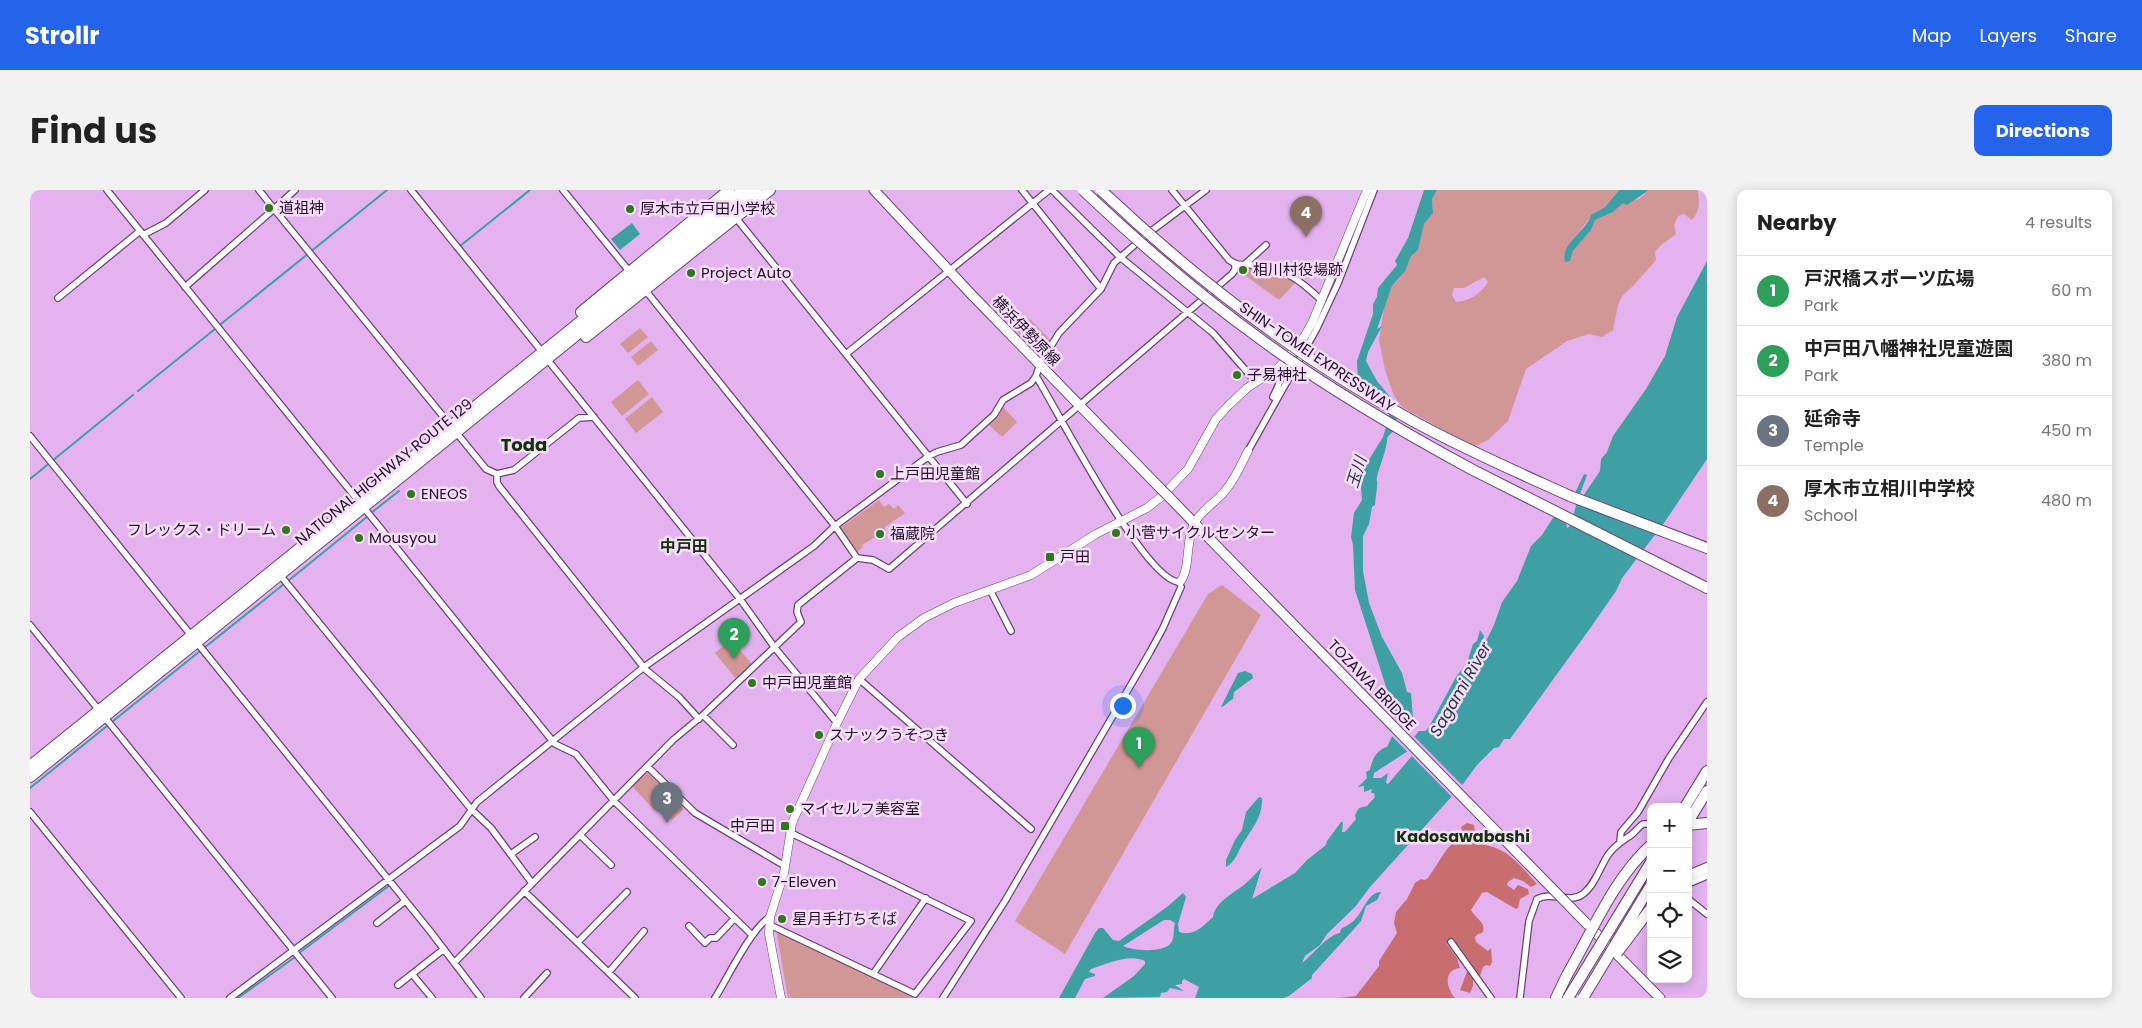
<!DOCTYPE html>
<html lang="en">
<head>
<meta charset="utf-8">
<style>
	:root { --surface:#fff; --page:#f2f2f2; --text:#222; --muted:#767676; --line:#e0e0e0; --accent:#2563eb }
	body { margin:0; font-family:Poppins,"Noto Sans JP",sans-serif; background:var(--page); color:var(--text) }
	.controls { position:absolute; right:15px; bottom:15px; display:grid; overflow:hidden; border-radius:10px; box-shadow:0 2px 12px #0003 }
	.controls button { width:45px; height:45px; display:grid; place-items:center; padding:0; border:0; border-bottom:1px solid var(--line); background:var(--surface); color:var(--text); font:25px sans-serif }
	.you { position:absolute; left:1092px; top:515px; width:18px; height:18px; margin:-12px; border:4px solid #fff; border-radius:50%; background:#1a73e8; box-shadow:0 0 0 8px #1a73e833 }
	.badge { display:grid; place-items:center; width:32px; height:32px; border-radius:50%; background:var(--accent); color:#fff; font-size:16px; font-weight:700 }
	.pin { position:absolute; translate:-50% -41px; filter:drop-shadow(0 1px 2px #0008) }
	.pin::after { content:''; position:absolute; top:26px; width:18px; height:15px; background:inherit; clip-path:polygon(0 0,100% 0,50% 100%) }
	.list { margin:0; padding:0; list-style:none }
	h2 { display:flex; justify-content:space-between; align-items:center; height:65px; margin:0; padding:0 20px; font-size:21px }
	h2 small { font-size:16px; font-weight:400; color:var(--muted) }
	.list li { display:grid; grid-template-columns:32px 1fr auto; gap:15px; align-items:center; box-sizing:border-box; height:70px; padding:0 20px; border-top:1px solid var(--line) }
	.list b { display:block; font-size:19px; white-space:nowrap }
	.list p { margin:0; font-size:16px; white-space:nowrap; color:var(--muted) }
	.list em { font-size:16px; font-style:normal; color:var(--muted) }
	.icon { flex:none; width:28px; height:28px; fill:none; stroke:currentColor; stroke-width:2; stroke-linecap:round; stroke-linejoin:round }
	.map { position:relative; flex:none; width:1677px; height:808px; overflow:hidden; border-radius:10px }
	header { display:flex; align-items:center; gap:30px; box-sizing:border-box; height:70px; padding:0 25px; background:var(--accent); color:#fff }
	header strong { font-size:24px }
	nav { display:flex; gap:28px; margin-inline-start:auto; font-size:18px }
	.intro { display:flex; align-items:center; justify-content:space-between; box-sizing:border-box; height:120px; padding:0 30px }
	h1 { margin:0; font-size:35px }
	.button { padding:12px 22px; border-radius:10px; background:var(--accent); color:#fff; font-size:18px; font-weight:700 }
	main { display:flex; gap:30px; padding:0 30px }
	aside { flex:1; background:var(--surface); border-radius:10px; box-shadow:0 2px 12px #0003 }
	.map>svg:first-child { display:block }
	.green { fill:#d19796; fill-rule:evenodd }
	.forest { fill:#c86e70 }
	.water { fill:#3ea0a5; fill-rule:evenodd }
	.pier { fill:#e3b2ef }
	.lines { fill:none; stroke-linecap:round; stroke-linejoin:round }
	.stream { stroke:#3ea0a5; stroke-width:2 }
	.street-casing { stroke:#6c4177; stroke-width:8 }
	.secondary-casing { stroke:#6c4177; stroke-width:9 }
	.primary-casing { stroke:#6c4177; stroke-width:11 }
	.highway-casing { stroke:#6c4177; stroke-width:12 }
	.street { stroke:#fff; stroke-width:5.5 }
	.secondary { stroke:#fff; stroke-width:8 }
	.primary { stroke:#fff; stroke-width:9 }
	.highway { stroke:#fff; stroke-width:10 }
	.primary-bridge-casing { stroke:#6c4177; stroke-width:11; stroke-linecap:butt }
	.highway-bridge-casing { stroke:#6c4177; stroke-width:12; stroke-linecap:butt }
	.primary-bridge { stroke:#fff; stroke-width:9 }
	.highway-bridge { stroke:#fff; stroke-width:10 }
	.poi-dot { fill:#30771a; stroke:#f6ddfc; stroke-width:2 }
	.labels { text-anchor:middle; stroke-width:5; stroke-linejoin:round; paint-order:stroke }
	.poi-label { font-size:15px; fill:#231127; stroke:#f6ddfc; text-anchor:start }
	.street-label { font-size:15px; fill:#231127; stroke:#f6ddfc }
	.water-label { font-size:16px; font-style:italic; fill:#213839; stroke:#f6ddfc }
	.neighbourhood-label { font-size:16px; font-weight:bold; fill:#113307; stroke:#f6ddfc }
	.quarter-label { font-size:18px; font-weight:bold; fill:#113307; stroke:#f6ddfc }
</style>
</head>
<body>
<header>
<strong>Strollr</strong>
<nav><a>Map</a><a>Layers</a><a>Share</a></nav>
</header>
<div class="intro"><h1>Find us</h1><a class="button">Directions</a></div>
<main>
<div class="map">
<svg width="1677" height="808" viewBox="0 0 1677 808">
	<rect width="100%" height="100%" fill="#e3b2ef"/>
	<path class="green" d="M1407,0H1589L1575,17L1564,23L1540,53L1535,65L1540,71L1543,61L1561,40L1565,30L1583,22L1593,13L1609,9L1619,0H1668C1669,13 1671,19 1662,30L1654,24L1648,26L1644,35L1646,44C1639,50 1630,54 1625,62L1626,70L1604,95L1592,106L1588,115L1583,140L1572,147L1559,144L1537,151L1496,179L1478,231L1458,250L1443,257L1372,217L1364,206L1355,180L1349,150L1354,118L1362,96L1369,89L1381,66L1388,60L1394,34L1403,23L1402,9ZM1454,87L1458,92C1451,104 1439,111 1426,112L1422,105L1424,98H1434Z
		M1221,78L1256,87L1266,92L1249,110L1212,83Z
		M1000,129L1020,150L1009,163L986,140Z
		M610,138L618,147L598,163L590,154Z
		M621,151L628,160L608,176L601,167Z
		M608,190L619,204L592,226L581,212Z
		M622,207L633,222L606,243L595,229Z
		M973,217L987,232L972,247L959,235L968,227Z
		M849,310L854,317L859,314L864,319L868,315L875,323L855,337V341L832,355L833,357L826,363L809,339Z
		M1192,395L1231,425L1035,764L985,731L1178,404Z
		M701,450L723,475L707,490L685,463Z
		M618,582L654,619L642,630L631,619L629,622L624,620L602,596Z
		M749,741L884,804L882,808H758L747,744Z"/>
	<path class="forest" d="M1437,633L1444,635L1446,650C1454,656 1460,655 1468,659C1483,665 1496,682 1507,694L1501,697L1493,691L1484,688L1478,692L1477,695L1484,700L1488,695L1498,699L1499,704L1490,709L1488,718L1486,719L1457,702L1452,703L1441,720C1445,728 1458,734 1452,743L1448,744L1445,747L1446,752L1458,761L1461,758L1462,772L1460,776L1456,775L1453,777L1450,786L1443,790V796L1440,803L1430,800L1438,779L1430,772V768L1433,766C1431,760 1425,752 1419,750L1417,754L1427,768L1430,778C1413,780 1416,798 1425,808H1309L1326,806L1349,776V771L1367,743L1364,733L1366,722L1377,709L1385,693L1391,689L1395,690L1398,688L1417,659L1422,654L1434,648L1431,637Z"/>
	<path class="water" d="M1394,0H1407L1402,9L1403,23L1394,34L1388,60L1381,66L1375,81L1362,96L1347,139L1352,136L1338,162L1336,171L1347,191L1370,219L1363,241L1357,248C1358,257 1349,277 1347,287C1346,293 1348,290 1347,295C1347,302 1345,309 1345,315L1342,317L1339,334L1333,346V381L1339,413L1352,447L1372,483L1377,502L1381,503L1383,528L1380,545L1384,547L1389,541H1395L1399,537L1426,487L1437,473L1443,454L1447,451L1450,440L1454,446L1448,467L1464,435L1472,412L1487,391L1501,356L1512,345L1523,328L1533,320L1537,338L1540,336L1546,316L1544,311L1546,301L1554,284L1557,285L1549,307L1551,309L1570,281L1571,269L1577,262L1583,246L1616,199L1635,166L1647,127L1677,71V269L1634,333L1592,388L1586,401L1561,437L1480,549H1474L1469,557L1464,558L1447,575L1433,594L1340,697L1325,717L1297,744L1290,755L1275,766L1272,773C1283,765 1297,745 1310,743L1311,739C1316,736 1324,732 1327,727C1334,719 1339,702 1351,702L1347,710L1336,716L1331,731L1324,739L1282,785V788L1259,806L1253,808H1165L1169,797L1154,789L1152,791V794L1145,795L1154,801L1140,798L1137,802L1131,803L1130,807L1073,808L1104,786L1115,774V771C1099,763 1076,774 1061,779L1059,782L1065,784V786L1055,789L1045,808H1029L1065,743L1069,738H1073L1083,750L1089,751L1137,717L1153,703L1156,707L1148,734L1149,742C1164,747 1173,736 1183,727C1185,712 1204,703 1215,694C1221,689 1226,683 1232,677L1222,709L1265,683L1277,670L1296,655L1297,651L1311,632H1313L1312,642H1315L1326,629L1325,625L1329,618L1337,616L1345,607L1344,603H1341L1342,599L1334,602V596L1328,597L1337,588L1336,582L1340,580C1342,570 1346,560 1357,557L1368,534L1325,400L1323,355L1321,347L1324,323L1332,310L1330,284L1353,247L1360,223L1345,204L1328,192L1327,171L1343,124V114L1347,107L1348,98L1367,75L1365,71L1378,48ZM1378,561L1382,566L1358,594L1356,593L1358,583L1351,588H1343L1344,583ZM1134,730H1140L1145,733C1143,740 1145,747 1141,753C1134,763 1103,761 1093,756Z
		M1589,0H1619L1597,15L1593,13L1583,22L1565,30L1561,40L1543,61L1540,71L1535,72C1530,53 1557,41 1561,25L1575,17Z
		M602,33L610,44L590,60L581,49Z
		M1215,481L1222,484L1223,488L1204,502L1203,509C1198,511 1196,516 1191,517L1208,483Z
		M1229,607L1232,608C1233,627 1221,640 1212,655C1207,663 1206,671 1196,677V670L1205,650L1212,640L1216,622Z"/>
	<path class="pier" d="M1362,524L1434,597L1423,608L1360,544L1365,534Z"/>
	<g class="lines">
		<path class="stream" d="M385,0L409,31
			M430,56L500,0
			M191,134L357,0
			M108,201L185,139
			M0,289L103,205
			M341,323L369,301
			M258,391L338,326
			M174,458L254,394
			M0,598L170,461
			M269,763L360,695
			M208,808L265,767"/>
		<g class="street-casing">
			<path id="street" d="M77,0L525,554L546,564L584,611L722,745
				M229,0L244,19L265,0
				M381,0L509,158
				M533,0L599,81
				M992,0L1071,99
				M1022,0L1090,67L1183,143L1226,192
				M1142,0L1199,70C1208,77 1215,74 1225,75C1257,80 1269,89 1292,111
				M706,28L937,314
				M113,45L136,33L175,0
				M1214,75L1236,55
				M155,97L244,19L456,279L467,284L484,280L549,228L564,227
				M616,101L805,336L827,368
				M28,108L110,41
				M816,164L1019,0
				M521,174L710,409L745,458L807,533
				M1006,186C1026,218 1116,394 1150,392
				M1243,207C1248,196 1253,190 1248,178
				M0,246L400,741L451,808
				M1218,261L1286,140L1308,93L1344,0
				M467,284V292L469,296L616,480L649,507L669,529
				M250,385L441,619L461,638L502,693
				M960,400L981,441
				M0,435L302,808
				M829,489L1001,639
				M673,525L703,555
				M618,577L665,623L755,676
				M0,622L151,808
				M550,645L581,675
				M1590,651L1591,642L1608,622L1639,568L1677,512
				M481,664L505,647
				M1658,694L1677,686
				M494,701L605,808
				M1658,709L1677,724
				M347,733L375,711
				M740,735L885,804L941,731L761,643
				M659,736L675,753L680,748H686L704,729
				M548,752L597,702
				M1421,752L1461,808
				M425,772L643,550L673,525L771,432L767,422L768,415L827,368L843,370L859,379L1202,84L1205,80V75
				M579,782L614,741
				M382,784L402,808
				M843,784L896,708
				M368,795L414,759
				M200,808L430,636L447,612L614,477L784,356L805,336L899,266L907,262L931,255L964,225L973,210L1001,193L1006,186L1010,174L1029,143L1071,99L1084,73L1116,45L1176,0
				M494,808L517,783
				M685,808C697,789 722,737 740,727
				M913,808L975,711L1120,462L1133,438L1151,397
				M1490,808L1499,731L1507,709C1521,701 1540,714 1553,704C1565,695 1570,677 1578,665C1584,656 1590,653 1598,647C1604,644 1607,638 1613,634H1621"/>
		</g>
		<g class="secondary-casing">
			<path id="secondary" d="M1150,392C1161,379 1155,349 1165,332C1172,320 1186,312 1195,301C1205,289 1211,275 1218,261
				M751,808L739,744L740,727L754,683L762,633L807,533L829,489L868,447L894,428L924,413L1001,385L1066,344L1117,318L1131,307L1158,279L1186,229L1199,215L1217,198L1248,178L1270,154L1282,133L1337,0"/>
		</g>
		<g class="primary-casing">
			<path id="primary" d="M844,0L941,104L1131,299
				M1138,306L1171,340
				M1558,735L1630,808"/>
		</g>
		<g class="highway-casing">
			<path id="highway" d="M551,122L699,0
				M556,147L740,0
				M1443,280L1677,398
				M1540,306L1677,358
				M0,576L713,0
				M0,587L726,0
				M1655,617L1677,581
				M1658,632L1677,601
				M1658,635L1677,633
				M1658,686L1677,678
				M1526,808L1537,785"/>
		</g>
		<use href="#street" class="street"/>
		<use href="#secondary" class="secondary"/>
		<use href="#primary" class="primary"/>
		<use href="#highway" class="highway"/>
		<g class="primary-bridge-casing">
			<path id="primary-bridge" d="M1131,299L1138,306
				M1171,340L1557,734"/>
		</g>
		<g class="highway-bridge-casing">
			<path id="highway-bridge" d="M1053,0C1110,54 1169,105 1233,151C1300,200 1371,241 1443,280
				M1071,0C1165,89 1270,169 1383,231C1434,259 1487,282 1540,306
				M1587,763L1621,718
				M1537,785C1562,742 1584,688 1621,655
				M1538,808L1621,672
				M1553,808L1621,695"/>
		</g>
		<use href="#primary-bridge" class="primary-bridge"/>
		<use href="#highway-bridge" class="highway-bridge"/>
	</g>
	<g class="poi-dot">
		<circle cx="239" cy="18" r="5"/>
		<circle cx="600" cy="19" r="5"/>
		<circle cx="1213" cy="80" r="5"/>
		<circle cx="661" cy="83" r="5"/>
		<circle cx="1207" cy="185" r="5"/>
		<circle cx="850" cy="284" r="5"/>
		<circle cx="381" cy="304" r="5"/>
		<circle cx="256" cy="340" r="5"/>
		<circle cx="1086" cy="343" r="5"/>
		<circle cx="850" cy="344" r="5"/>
		<circle cx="329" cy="348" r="5"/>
		<rect x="1015" y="362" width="10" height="10" rx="2.5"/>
		<circle cx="722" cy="493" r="5"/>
		<circle cx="789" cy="545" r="5"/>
		<circle cx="760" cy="619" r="5"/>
		<rect x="750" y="631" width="10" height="10" rx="2.5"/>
		<circle cx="732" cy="692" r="5"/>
		<circle cx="752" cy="729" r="5"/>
	</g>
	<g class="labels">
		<g class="poi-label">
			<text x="249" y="23">道祖神</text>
			<text x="610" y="24">厚木市立戸田小学校</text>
			<text x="1223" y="85">相川村役場跡</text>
			<text x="671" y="88">Project Auto</text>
			<text x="1217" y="190">子易神社</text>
			<text x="860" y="289">上戸田児童館</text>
			<text x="391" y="309">ENEOS</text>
			<text x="246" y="345" text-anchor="end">フレックス・ドリーム</text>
			<text x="1096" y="348">小菅サイクルセンター</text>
			<text x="860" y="349">福蔵院</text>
			<text x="339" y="353">Mousyou</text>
			<text x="1030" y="372">戸田</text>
			<text x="732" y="498">中戸田児童館</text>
			<text x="799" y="550">スナックうそつき</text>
			<text x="770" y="624">マイセルフ美容室</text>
			<text x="745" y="641" text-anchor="end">中戸田</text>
			<text x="742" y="697">7-Eleven</text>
			<text x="762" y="734">星月手打ちそば</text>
		</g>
		<g class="street-label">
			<text transform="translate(996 141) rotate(46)" y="5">横浜伊勢原線</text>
			<text transform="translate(1287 167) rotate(34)" y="5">SHIN-TOMEI EXPRESSWAY</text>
			<text transform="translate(354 282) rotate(-39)" y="5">NATIONAL HIGHWAY ROUTE 129</text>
			<text transform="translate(1342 495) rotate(46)" y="5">TOZAWA BRIDGE</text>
		</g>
		<g class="water-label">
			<text transform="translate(1326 282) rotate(-73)" y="6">玉川</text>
			<text transform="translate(1430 499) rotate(-60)" y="6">Sagami River</text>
		</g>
		<g class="neighbourhood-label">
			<text x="654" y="362">中戸田</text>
			<text x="1433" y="652">Kadosawabashi</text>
		</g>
		<g class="quarter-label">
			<text x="494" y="261">Toda</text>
		</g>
	</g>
</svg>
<div class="controls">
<button>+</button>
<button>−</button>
<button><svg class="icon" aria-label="locate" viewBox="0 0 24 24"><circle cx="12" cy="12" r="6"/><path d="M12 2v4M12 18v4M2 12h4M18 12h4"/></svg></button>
<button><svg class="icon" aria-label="layers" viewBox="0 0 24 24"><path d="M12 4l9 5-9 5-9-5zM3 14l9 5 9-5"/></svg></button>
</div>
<div class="you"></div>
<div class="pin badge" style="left:1109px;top:578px;background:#2e9e5b">1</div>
<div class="pin badge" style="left:704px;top:469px;background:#2e9e5b">2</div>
<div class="pin badge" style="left:637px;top:633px;background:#6b7280">3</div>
<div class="pin badge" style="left:1276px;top:47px;background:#8d6e63">4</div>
</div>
<aside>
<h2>Nearby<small>4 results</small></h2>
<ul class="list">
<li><span class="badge" style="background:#2e9e5b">1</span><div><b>戸沢橋スポーツ広場</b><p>Park</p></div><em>60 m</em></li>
<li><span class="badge" style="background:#2e9e5b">2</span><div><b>中戸田八幡神社児童遊園</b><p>Park</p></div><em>380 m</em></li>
<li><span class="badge" style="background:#6b7280">3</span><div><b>延命寺</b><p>Temple</p></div><em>450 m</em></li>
<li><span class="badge" style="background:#8d6e63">4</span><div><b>厚木市立相川中学校</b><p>School</p></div><em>480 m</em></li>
</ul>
</aside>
</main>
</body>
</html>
